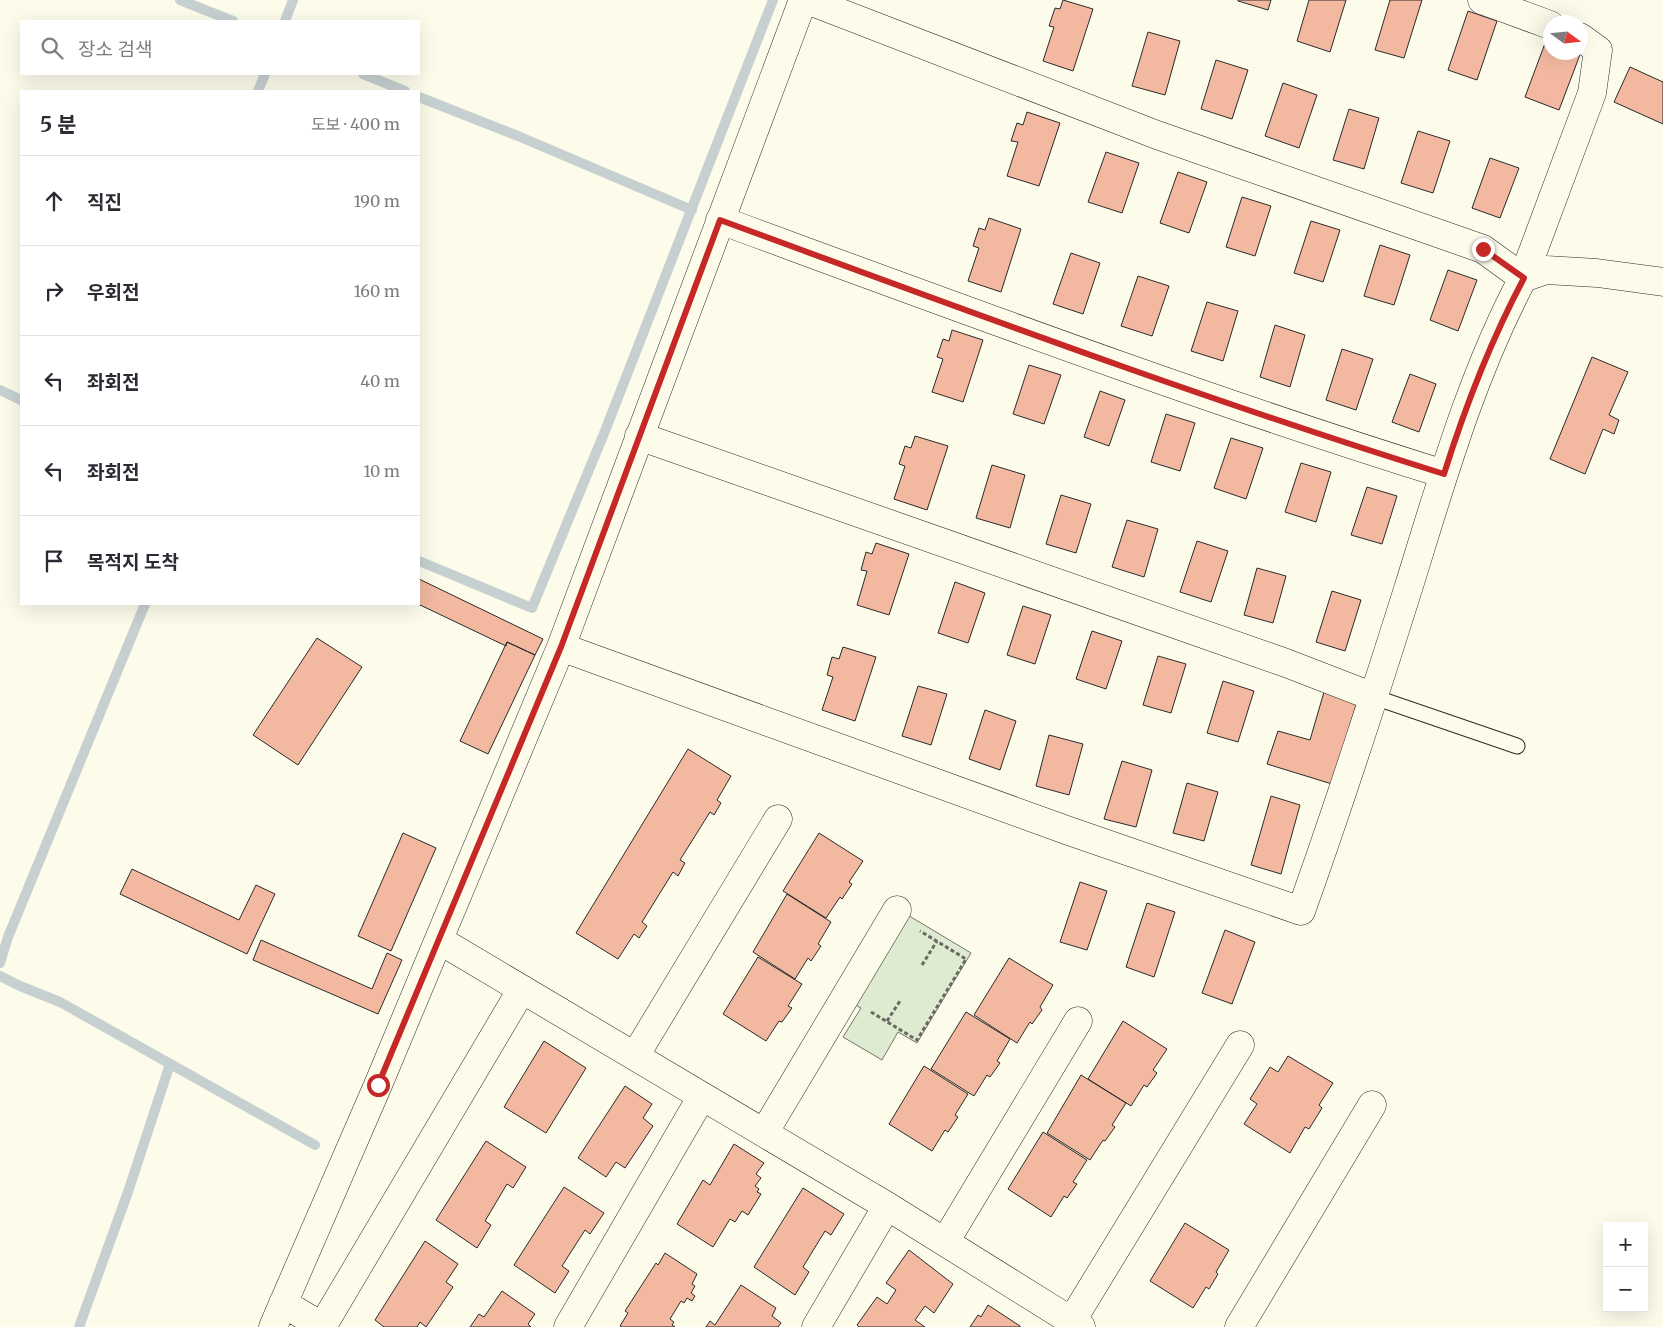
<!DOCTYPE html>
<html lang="ko">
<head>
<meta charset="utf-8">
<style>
	:root { --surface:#fff; --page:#f2f2f3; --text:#2b2b33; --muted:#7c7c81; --line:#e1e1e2 }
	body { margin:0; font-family:Merriweather,"Noto Sans KR",serif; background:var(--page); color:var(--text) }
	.controls { position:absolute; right:15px; bottom:15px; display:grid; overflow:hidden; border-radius:0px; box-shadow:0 5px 20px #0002 }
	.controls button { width:45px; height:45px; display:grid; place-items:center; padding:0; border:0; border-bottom:1px solid var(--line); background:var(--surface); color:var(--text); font:25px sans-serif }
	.compass { position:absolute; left:1543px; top:15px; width:45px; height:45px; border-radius:50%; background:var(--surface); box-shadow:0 5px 20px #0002; rotate:105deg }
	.stop { position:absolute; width:15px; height:15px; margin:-11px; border:4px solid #c62828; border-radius:50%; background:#fff }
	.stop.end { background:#c62828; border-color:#fff; box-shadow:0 1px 5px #0008 }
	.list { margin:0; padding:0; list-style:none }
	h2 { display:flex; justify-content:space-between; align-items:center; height:65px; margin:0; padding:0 20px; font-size:21px }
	h2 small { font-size:16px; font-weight:400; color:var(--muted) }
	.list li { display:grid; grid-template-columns:32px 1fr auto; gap:15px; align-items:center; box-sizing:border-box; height:90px; padding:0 20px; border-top:1px solid var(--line) }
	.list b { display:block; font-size:19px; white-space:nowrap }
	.list em { font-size:16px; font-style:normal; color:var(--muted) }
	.icon { flex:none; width:28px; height:28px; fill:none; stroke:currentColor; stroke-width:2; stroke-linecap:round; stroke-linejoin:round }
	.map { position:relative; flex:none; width:1663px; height:1327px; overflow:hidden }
	.search { position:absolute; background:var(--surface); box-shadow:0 5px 20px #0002; left:20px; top:20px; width:400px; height:55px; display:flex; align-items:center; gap:12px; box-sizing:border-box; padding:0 18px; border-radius:0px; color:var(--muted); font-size:19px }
	.panel { position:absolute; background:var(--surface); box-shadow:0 5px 20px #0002; left:20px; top:90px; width:400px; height:515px; border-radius:0px }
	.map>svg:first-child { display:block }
	.green { fill:#deebd1; stroke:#74746e }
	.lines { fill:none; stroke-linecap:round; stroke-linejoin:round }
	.stream { stroke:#c7d0d0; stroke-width:10 }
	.building { fill:#f2b8a0; stroke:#2b2b2b }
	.lane-casing { stroke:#2b2b2b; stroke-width:17 }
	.street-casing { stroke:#2b2b2b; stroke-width:29 }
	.path { stroke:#6a6964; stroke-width:3; stroke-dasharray:4 2.5; stroke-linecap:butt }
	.lane { stroke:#fdfbea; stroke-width:15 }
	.street { stroke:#fdfbea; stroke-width:28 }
	.route { stroke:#c62828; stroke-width:6 }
</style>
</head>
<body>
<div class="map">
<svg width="1663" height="1327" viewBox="0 0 1663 1327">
	<rect width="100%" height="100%" fill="#fdfbea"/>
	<path class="green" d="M906,914L971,953L917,1043L898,1032L882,1060L843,1037L861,1008L852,1003Z"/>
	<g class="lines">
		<path class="stream" d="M180,0L233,21
			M285,21L293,0
			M363,74L405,91
			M258,91L265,74
			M419,97L518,136L692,210
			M0,390L21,400
			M419,561L532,608L605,431L773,0
			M0,963L8,937L145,604
			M0,976L20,986L60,1002L315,1145
			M79,1327L128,1192L170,1064"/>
	</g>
	<path class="building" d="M1063,0L1093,9L1073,71L1043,61L1054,27L1049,26L1055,8L1060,9Z
		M1238,0H1271L1268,10L1238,1Z
		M1309,0H1346L1330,52L1297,41Z
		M1390,0H1422L1404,58L1375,50Z
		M1468,11L1497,21L1477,80L1448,70Z
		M1148,32L1180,41L1165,95L1132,86Z
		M1547,38L1550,40V52H1581L1559,110L1525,97Z
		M1216,60L1248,70L1232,119L1201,109Z
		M1630,67L1663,82V124L1614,102Z
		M1283,83L1317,95L1299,148L1265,136Z
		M1349,109L1379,118L1364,169L1333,160Z
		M1027,112L1060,123L1039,186L1007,176L1018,142L1011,141L1017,123L1023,125Z
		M1418,131L1450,141L1433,193L1401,183Z
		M1106,152L1139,163L1122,213L1088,202Z
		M1490,158L1519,168L1500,218L1472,208Z
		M1178,172L1207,182L1189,233L1160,223Z
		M1242,197L1271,206L1255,256L1226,247Z
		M989,218L1021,229L1001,292L968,281L979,248L973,246L979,228L985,230Z
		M1311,221L1340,230L1323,282L1294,273Z
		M1380,245L1410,255L1394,305L1364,296Z
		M1071,253L1100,263L1083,314L1053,304Z
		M1448,270L1477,280L1458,331L1430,320Z
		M1138,276L1169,286L1152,336L1121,326Z
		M1207,302L1238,311L1223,361L1191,351Z
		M1275,325L1305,335L1290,387L1260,377Z
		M952,330L983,340L963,402L932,392L943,359L937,357L943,339L949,341Z
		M1342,349L1373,359L1356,410L1326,400Z
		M1592,357L1628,372L1609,415L1619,420L1614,434L1603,429L1585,474L1550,459Z
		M1029,365L1061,375L1044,424L1013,414Z
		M1410,374L1436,384L1419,432L1392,422Z
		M1100,391L1125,400L1109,446L1084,437Z
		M1166,414L1195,423L1180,471L1151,462Z
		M915,436L948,446L927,510L894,499L905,466L899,464L905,446L911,448Z
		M1231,438L1263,448L1246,499L1214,488Z
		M1301,463L1331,472L1316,522L1285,512Z
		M992,465L1025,475L1010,528L976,518Z
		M1367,487L1397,496L1382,544L1351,535Z
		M1061,495L1091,504L1076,553L1046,544Z
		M1127,520L1158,529L1144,577L1112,567Z
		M1197,541L1228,551L1211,602L1180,592Z
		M876,543L909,554L889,615L857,605L867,571L861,570L866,552L872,554Z
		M1257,568L1286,576L1273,623L1244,615Z
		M419,579L543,639L535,655L507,642L506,646L418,604Z
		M955,582L985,593L968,643L938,633Z
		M1332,591L1361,600L1345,651L1316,642Z
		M1023,606L1051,615L1035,664L1007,655Z
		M1092,631L1122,641L1106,689L1076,679Z
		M317,638L362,667L298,765L253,735Z
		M507,642L535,655L488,754L460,741Z
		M843,647L876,657L855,721L822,710L833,677L827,675L832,657L839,659Z
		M1158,656L1186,664L1171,713L1143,705Z
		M1223,681L1254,691L1238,742L1207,733Z
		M918,686L947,694L931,745L902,736Z
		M1324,692L1357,702L1332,784L1267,764L1278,731L1310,740Z
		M985,710L1016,721L1000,770L969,759Z
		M1049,735L1083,744L1069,795L1036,786Z
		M688,749L731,776L717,800L721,803L714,815L710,812L680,860L685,863L678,876L673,872L642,922L647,926L639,938L634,934L618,959L576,933Z
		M1122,761L1152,770L1136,827L1104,819Z
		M1187,783L1218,792L1204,841L1173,833Z
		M1271,796L1300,805L1281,874L1251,865Z
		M403,833L436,848L391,951L358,936Z
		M819,833L863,861L849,882L852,884L842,899L840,897L826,918L783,891Z
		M132,869L239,920L256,885L275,894L247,954L120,894Z
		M1080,882L1107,891L1087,950L1060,942Z
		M787,894L831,922L818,944L821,946L811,961L808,958L795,979L753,952Z
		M1147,903L1175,912L1154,977L1126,967Z
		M1225,930L1255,942L1232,1004L1202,993Z
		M261,940L372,989L387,953L402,960L378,1014L253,960Z
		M758,957L802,984L788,1006L792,1008L782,1022L779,1021L766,1041L723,1014Z
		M1009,958L1053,985L1040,1007L1042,1010L1032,1024L1030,1022L1017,1043L974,1015Z
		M966,1012L1010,1039L997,1061L1000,1063L990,1077L987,1075L974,1096L931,1069Z
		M1123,1021L1167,1049L1153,1070L1157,1073L1147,1087L1144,1085L1131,1106L1088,1079Z
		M544,1041L586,1068L546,1133L504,1107Z
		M1288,1056L1333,1083L1319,1105L1322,1108L1309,1129L1305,1127L1290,1153L1244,1124L1257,1104L1250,1099L1270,1067L1278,1072Z
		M924,1066L968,1094L955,1115L958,1117L948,1132L945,1130L932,1151L889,1124Z
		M1081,1075L1126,1103L1112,1125L1115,1127L1105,1141L1103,1140L1090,1160L1047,1133Z
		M625,1086L652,1104L643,1118L653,1126L625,1168L616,1162L606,1177L578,1158Z
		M1043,1132L1087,1160L1073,1182L1077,1184L1067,1198L1064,1196L1051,1217L1008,1189Z
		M486,1141L526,1167L513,1188L507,1184L485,1221L491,1225L477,1248L436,1220Z
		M734,1144L764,1163L756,1174L761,1178L755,1186L759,1189L757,1192L761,1194L748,1215L742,1211L735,1222L730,1219L713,1247L677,1224L703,1180L710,1185Z
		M564,1187L604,1213L590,1234L585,1230L562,1266L569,1271L555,1293L514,1265Z
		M803,1188L844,1214L831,1235L825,1231L803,1267L809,1272L795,1295L754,1267Z
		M1185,1223L1229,1250L1216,1272L1218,1274L1209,1289L1206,1287L1193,1308L1150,1281Z
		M425,1241L458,1264L446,1282L453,1287L426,1327L420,1322L417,1327H384L375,1320Z
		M909,1250L953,1284L934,1313L925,1306L915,1320L925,1327H859L857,1325L877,1297L887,1304L896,1290L886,1283Z
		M665,1253L697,1274L692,1284L695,1286L691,1293L695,1296L692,1301L687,1298L684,1303L681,1301L670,1319L674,1322L672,1325L675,1327H622L620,1326L628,1313L625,1311L656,1263L658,1265Z
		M741,1285L776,1308L772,1316L781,1323L778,1327H706L710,1321L715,1325Z
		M502,1291L535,1314L528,1324L531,1327H470L479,1314L484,1317Z
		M988,1305L1020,1326V1327H970L978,1315L981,1317Z"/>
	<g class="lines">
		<g class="lane-casing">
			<path id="lane" d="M1374,697L1517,746"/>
		</g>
		<g class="street-casing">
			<path id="street" d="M807,0L1157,135L1483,249L1523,278L1592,93L1598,50L1580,37
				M1482,0L1550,25
				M720,220C960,308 1200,398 1444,474
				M639,436L1286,663L1374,697
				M561,647L1069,831L1301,911C1339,805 1374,697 1408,589C1441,483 1471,376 1523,278L1546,270L1597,273L1663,282
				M439,940L887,1206L1081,1327
				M635,1056L778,819
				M764,1133L897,910
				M945,1242L1078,1021
				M283,1303L323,1327
				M273,1327L378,1085L561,647L803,0
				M322,1327L522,989
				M568,1327L702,1096
				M816,1327L887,1206
				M1068,1327L1240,1045
				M1239,1327L1372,1105"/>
		</g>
		<path class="path" d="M922,965L937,941
			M871,1012L917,1040L966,959L920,931
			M887,1021L900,1001"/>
		<use href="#lane" class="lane"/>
		<use href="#street" class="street"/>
	</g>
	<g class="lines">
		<path class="route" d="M378,1085L561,647L720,220C960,308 1200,398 1444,474C1465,407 1491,340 1524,278L1483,249"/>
	</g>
</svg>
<div class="controls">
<button>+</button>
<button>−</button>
</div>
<svg class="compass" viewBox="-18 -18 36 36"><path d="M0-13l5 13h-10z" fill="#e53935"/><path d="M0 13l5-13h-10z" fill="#7c7c81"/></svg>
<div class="stop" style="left:378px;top:1085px"></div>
<div class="stop end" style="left:1483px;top:249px"></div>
<div class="search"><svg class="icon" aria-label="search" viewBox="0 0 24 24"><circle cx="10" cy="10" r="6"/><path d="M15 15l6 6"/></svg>장소 검색</div>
<section class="panel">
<h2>5 분<small>도보 · 400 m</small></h2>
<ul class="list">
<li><svg class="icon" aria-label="ahead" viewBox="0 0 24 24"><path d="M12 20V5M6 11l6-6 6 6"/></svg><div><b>직진</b></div><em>190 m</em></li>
<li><svg class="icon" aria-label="right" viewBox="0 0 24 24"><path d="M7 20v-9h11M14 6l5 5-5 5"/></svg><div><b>우회전</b></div><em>160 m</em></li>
<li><svg class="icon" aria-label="left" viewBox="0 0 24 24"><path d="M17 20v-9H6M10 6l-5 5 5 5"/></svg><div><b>좌회전</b></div><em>40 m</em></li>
<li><svg class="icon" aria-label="left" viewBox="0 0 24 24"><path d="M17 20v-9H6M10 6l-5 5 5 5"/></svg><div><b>좌회전</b></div><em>10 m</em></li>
<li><svg class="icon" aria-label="arrive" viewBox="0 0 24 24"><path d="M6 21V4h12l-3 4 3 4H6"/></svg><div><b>목적지 도착</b></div></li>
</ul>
</section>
</div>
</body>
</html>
